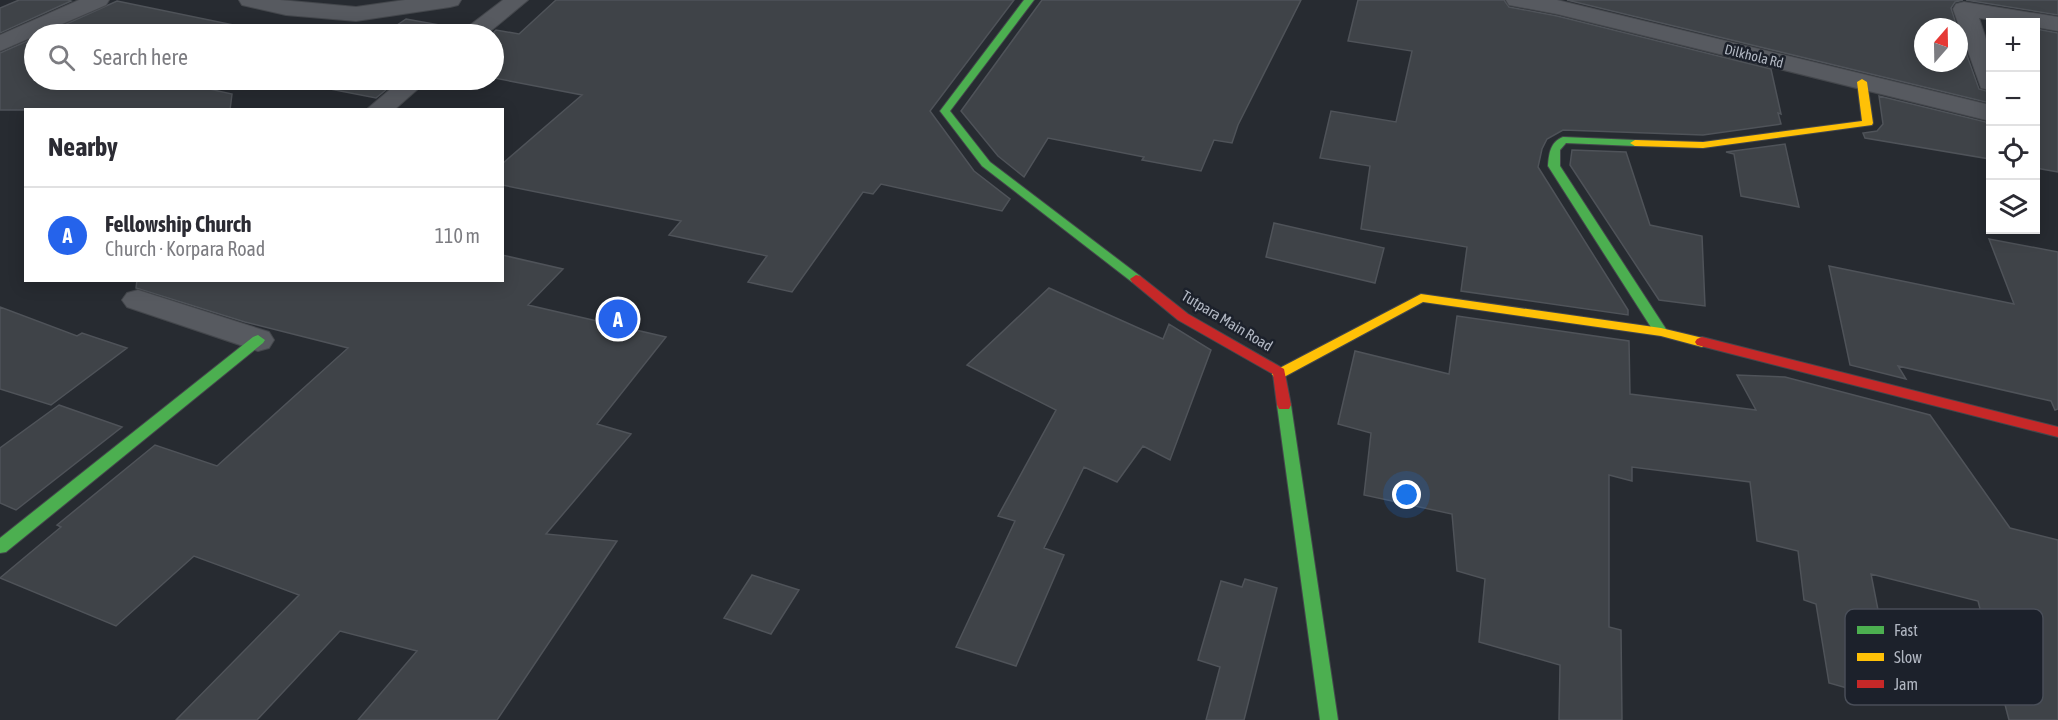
<!DOCTYPE html>
<html lang="en">
<head>
<meta charset="utf-8">
<style>
	:root { --surface:#fff; --page:#f7f7f7; --text:#2b2b33; --muted:#7c7c81; --line:#e1e1e2; --accent:#2563eb }
	body { margin:0; font-family:"Asap Condensed",sans-serif; background:var(--page); color:var(--text) }
	.controls { position:absolute; right:18px; top:18px; display:grid; overflow:hidden; border-radius:0px; box-shadow:0 3px 15px #0003 }
	.controls button { width:54px; height:54px; display:grid; place-items:center; padding:0; border:0; border-bottom:2px solid var(--line); background:var(--surface); color:var(--text); font:30px sans-serif }
	.compass { position:absolute; left:1914px; top:18px; width:54px; height:54px; border-radius:50%; background:var(--surface); box-shadow:0 3px 15px #0003; rotate:20deg }
	.you { position:absolute; left:1407px; top:495px; width:21px; height:21px; margin:-15px; border:4px solid #fff; border-radius:50%; background:#1a73e8; box-shadow:0 0 0 9px #1a73e833 }
	.badge { display:grid; place-items:center; width:39px; height:39px; border-radius:50%; background:var(--accent); color:#fff; font-size:20px; font-weight:700 }
	.pin { position:absolute; translate:-50% -50%; border:3px solid #fff; box-shadow:0 2px 6px #0006 }
	.list { margin:0; padding:0; list-style:none }
	h2 { display:flex; justify-content:space-between; align-items:center; height:78px; margin:0; padding:0 24px; font-size:26px }
	h2 small { font-size:20px; font-weight:400; color:var(--muted) }
	.list li { display:grid; grid-template-columns:39px 1fr auto; gap:18px; align-items:center; box-sizing:border-box; height:96px; padding:0 24px; border-top:2px solid var(--line) }
	.list b { display:block; font-size:22px; white-space:nowrap }
	.list p { margin:0; font-size:20px; white-space:nowrap; color:var(--muted) }
	.list em { font-size:20px; font-style:normal; color:var(--muted) }
	.icon { flex:none; width:33px; height:33px; fill:none; stroke:currentColor; stroke-width:2; stroke-linecap:round; stroke-linejoin:round }
	.map { position:relative; flex:none; width:2058px; height:720px; overflow:hidden }
	.search { position:absolute; background:var(--surface); box-shadow:0 3px 15px #0003; left:24px; top:24px; width:480px; height:66px; display:flex; align-items:center; gap:15px; box-sizing:border-box; padding:0 21px; border-radius:33px; color:var(--muted); font-size:22px }
	.panel { position:absolute; background:var(--surface); box-shadow:0 3px 15px #0003; left:24px; top:108px; width:480px; height:174px; border-radius:0px }
	.map>svg:first-child { display:block }
	.building { fill:#3f4348; stroke:#4f5359; stroke-width:1.5 }
	.lines { fill:none; stroke-linecap:round; stroke-linejoin:round }
	.street-casing { stroke:#44474c; stroke-width:2 }
	.fast-casing { stroke:#44474c; stroke-width:2 }
	.slow-casing { stroke:#44474c; stroke-width:2 }
	.jam-casing { stroke:#44474c; stroke-width:2 }
	.street { fill:#575a60; fill-rule:evenodd }
	.fast { fill:#4caf50; fill-rule:evenodd }
	.slow { fill:#ffc107; fill-rule:evenodd }
	.jam { fill:#c62828; fill-rule:evenodd }
	.labels { text-anchor:middle; stroke-width:5; stroke-linejoin:round; paint-order:stroke }
	.far-street-label { font-size:14px; fill:#b1b7c2; stroke:#1c212b }
	.street-label { font-size:15px; fill:#b1b7c2; stroke:#1c212b }
	.key { fill:#1c212b; stroke:#494e58; stroke-width:1.5 }
	.key-label { font-size:16px; fill:#b1b7c2 }
</style>
</head>
<body>
<div class="map">
<svg width="2058" height="720" viewBox="0 0 2058 720">
	<rect width="100%" height="100%" fill="#272b31"/>
	<path class="building" d="M19,0H68L71,1L0,33V8Z
		M556,0H1014L930,111L974,171L1010,199L1002,211L881,184L873,194L863,192L792,292L748,282L767,256L669,235L681,221L502,185V164L582,95L494,78V32L496,30L519,34Z
		M1042,0H1301L1238,125L1232,143L1214,140L1201,171L1142,160L1144,157L1048,138L1024,177L998,156L961,111Z
		M1358,0H1504L1509,7L1557,16L1771,69L1781,114L1778,113L1781,124L1703,135L1563,130L1547,139L1542,149L1538,167L1628,310V315L1461,291L1467,247L1361,229L1370,166L1320,158L1331,111L1396,122L1412,51L1348,41Z
		M1567,0H1963L1955,2L1951,8L1957,27H1923V63H1959V33L1979,89L1990,92V103Z
		M1966,0H2058V15Z
		M117,1L253,29L243,34H44Z
		M406,19L462,29L460,34H384Z
		M2036,29L2058,33V172L2036,168Z
		M34,38V80H169L232,94L230,110H0V53Z
		M318,80H398L376,98L309,85Z
		M1879,96L1990,123V159L1865,138L1863,133L1877,131L1883,124Z
		M1785,144L1799,207L1741,196L1734,154L1726,152Z
		M1572,150L1626,152L1650,225L1702,236L1705,306L1659,300L1570,165Z
		M1274,223L1384,248L1375,283L1266,257Z
		M1989,239L2058,252V409L2055,410L2051,401L1898,366L1906,379L1850,365L1829,266L2014,304Z
		M502,255L563,269L528,305L666,337L597,424L631,434L546,534L617,541L497,720H358L417,651L340,631L257,720H176L299,595L194,556L116,626L0,578L61,527L57,525L155,445L217,466L348,348L245,322L136,288L137,280H502Z
		M1049,288L1163,339L1169,324L1211,350L1170,460L1143,446L1117,482L1084,467L1044,548L1064,555L1016,666L956,647L1015,521L998,516L1056,410L967,365Z
		M0,307L77,336L82,333L127,348L51,405L0,389Z
		M1457,316L1629,341L1630,394L1756,410L1737,375L1785,377L1930,415L2010,528L2058,540V720H2009L1978,601L1871,574L1896,702L1829,683L1816,604L1804,600L1798,551L1757,541L1750,482L1632,467V481L1609,475V627L1621,630L1622,720H1559L1560,665L1479,642L1485,579L1457,571L1452,514L1364,495L1371,433L1338,424L1355,351L1449,374Z
		M59,405L122,427L16,510L0,503V448Z
		M752,575L799,590L771,634L724,618Z
		M1245,579L1277,588L1244,720H1206L1220,667L1198,660L1221,581L1242,587Z"/>
	<g class="lines">
		<g class="street-casing">
			<path id="street" d="M79,0H109L106,5L0,51V35Z
				M239,0H280L356,7L405,0H461L458,5L450,7L356,21L286,15L242,5Z
				M503,0H528L487,34H462L465,29Z
				M1506,0H1557L1990,105V121L1557,14L1509,5Z
				M1964,2L2058,17V31L2036,27V22H2006L1979,18L1990,51V90L1981,88L1953,9L1956,4Z
				M401,80H428L394,110H366Z
				M138,290L269,332L274,340L269,348L258,351L127,307L122,300L127,293Z"/>
		</g>
		<g class="fast-casing">
			<path id="fast" d="M1024,0H1034L950,111L990,162L1140,276L1142,279L1140,282H1132L982,166L940,111Z
				M1563,137L1635,140L1640,143L1635,146L1566,143L1560,150V166L1666,329L1668,332L1666,335H1656L1548,166C1549,154 1550,142 1563,137Z
				M258,335L265,340L263,343L6,552L0,553V538L253,337Z
				M1284,400L1289,401L1291,405L1338,720H1320L1277,405L1279,401Z"/>
		</g>
		<g class="slow-casing">
			<path id="slow" d="M1862,79L1867,82L1873,123L1872,125L1703,148L1635,146L1630,143L1635,140L1703,142L1862,121L1857,82Z
				M1421,294L1661,328L1707,339L1709,342L1702,347L1661,336L1423,302L1284,377H1274L1272,374L1274,371Z"/>
		</g>
		<g class="jam-casing">
			<path id="jam" d="M1136,275L1140,276L1188,314L1284,369L1291,405L1289,409H1279L1277,405L1273,374L1178,320L1132,282L1130,279Z
				M1702,337L2058,427V437L1697,345L1695,342L1697,339Z"/>
		</g>
		<use href="#street" class="street"/>
		<use href="#fast" class="fast"/>
		<use href="#slow" class="slow"/>
		<use href="#jam" class="jam"/>
	</g>
	<g class="labels">
		<g class="far-street-label">
			<text transform="translate(1754 56) rotate(14)" y="5">Dilkhola Rd</text>
		</g>
		<g class="street-label">
			<text transform="translate(1227 321) rotate(31)" y="5">Tutpara Main Road</text>
		</g>
	</g>
	<rect x="1845" y="609" width="198" height="96" rx="9" class="key"/>
	<rect x="1857" y="626" width="27" height="8" fill="#4caf50"/>
	<rect x="1857" y="653" width="27" height="8" fill="#ffc107"/>
	<rect x="1857" y="680" width="27" height="8" fill="#c62828"/>
	<g class="key-label">
		<text x="1894" y="636">Fast</text>
		<text x="1894" y="663">Slow</text>
		<text x="1894" y="690">Jam</text>
	</g>
</svg>
<div class="controls">
<button>+</button>
<button>−</button>
<button><svg class="icon" aria-label="locate" viewBox="0 0 24 24"><circle cx="12" cy="12" r="6"/><path d="M12 2v4M12 18v4M2 12h4M18 12h4"/></svg></button>
<button><svg class="icon" aria-label="layers" viewBox="0 0 24 24"><path d="M12 4l9 5-9 5-9-5zM3 14l9 5 9-5"/></svg></button>
</div>
<svg class="compass" viewBox="-18 -18 36 36"><path d="M0-13l5 13h-10z" fill="#e53935"/><path d="M0 13l5-13h-10z" fill="#7c7c81"/></svg>
<div class="you"></div>
<div class="pin badge" style="left:618px;top:319px">A</div>
<div class="search"><svg class="icon" aria-label="search" viewBox="0 0 24 24"><circle cx="10" cy="10" r="6"/><path d="M15 15l6 6"/></svg>Search here</div>
<section class="panel">
<h2>Nearby<small></small></h2>
<ul class="list">
<li><span class="badge">A</span><div><b>Fellowship Church</b><p>Church · Korpara Road</p></div><em>110 m</em></li>
</ul>
</section>
</div>
</body>
</html>
